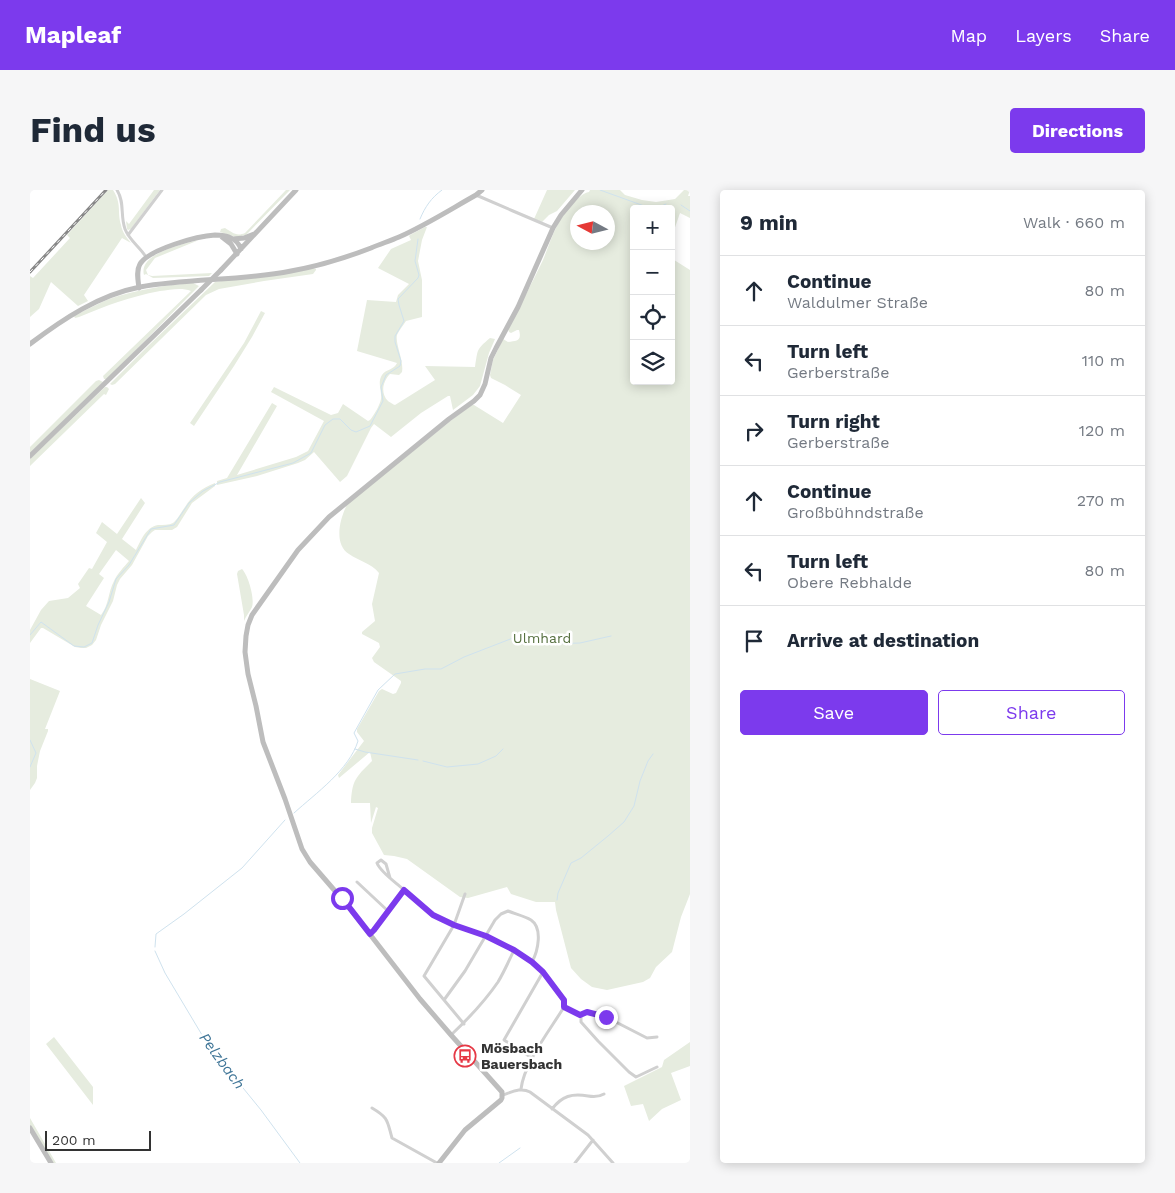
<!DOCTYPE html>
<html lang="en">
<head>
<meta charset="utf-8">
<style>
	:root { --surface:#fff; --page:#f6f6f7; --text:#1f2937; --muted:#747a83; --line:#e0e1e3; --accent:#7c3aed }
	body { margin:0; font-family:"Work Sans",sans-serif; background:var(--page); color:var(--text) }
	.controls { position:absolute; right:15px; top:15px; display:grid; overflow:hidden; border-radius:5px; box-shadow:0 2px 12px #0003 }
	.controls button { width:45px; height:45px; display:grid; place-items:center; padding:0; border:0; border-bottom:1px solid var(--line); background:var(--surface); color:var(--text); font:25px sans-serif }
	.compass { position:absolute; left:540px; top:15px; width:45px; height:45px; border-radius:50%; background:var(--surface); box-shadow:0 2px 12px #0003; rotate:277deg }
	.scale { position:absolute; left:15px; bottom:12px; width:106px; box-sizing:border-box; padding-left:5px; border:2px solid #333; border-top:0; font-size:14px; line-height:18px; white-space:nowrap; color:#333; -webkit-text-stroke:4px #fff; paint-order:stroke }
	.stop { position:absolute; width:15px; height:15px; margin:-11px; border:4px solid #7c3aed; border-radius:50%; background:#fff }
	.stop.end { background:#7c3aed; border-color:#fff; box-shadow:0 1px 5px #0008 }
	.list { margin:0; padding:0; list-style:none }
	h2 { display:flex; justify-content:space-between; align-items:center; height:65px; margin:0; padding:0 20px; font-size:21px }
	h2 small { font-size:16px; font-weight:400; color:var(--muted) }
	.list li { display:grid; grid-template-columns:32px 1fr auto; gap:15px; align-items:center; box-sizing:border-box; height:70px; padding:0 20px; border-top:1px solid var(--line) }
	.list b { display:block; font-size:19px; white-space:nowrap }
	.list p { margin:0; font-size:16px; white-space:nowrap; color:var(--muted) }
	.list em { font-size:16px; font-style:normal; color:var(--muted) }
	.actions { display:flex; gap:10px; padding:15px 20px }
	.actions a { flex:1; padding:11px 0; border:1px solid var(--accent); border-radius:5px; text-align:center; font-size:18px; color:var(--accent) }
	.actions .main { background:var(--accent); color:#fff }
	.icon { flex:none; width:28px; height:28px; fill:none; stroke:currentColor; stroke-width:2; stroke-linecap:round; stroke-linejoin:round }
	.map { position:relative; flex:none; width:660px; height:973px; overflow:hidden; border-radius:5px }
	header { display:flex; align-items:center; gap:30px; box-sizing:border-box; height:70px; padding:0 25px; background:var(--accent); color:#fff }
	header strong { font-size:24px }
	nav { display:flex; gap:28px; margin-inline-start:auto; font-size:18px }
	.intro { display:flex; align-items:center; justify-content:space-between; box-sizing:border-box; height:120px; padding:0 30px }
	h1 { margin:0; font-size:35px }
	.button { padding:12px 22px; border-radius:5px; background:var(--accent); color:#fff; font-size:18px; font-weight:700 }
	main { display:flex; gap:30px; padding:0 30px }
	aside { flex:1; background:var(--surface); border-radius:5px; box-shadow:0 2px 12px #0003 }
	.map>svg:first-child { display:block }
	.green { fill:#e6ecdf; fill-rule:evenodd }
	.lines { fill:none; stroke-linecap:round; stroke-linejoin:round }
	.stream { stroke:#cfe2ee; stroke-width:1 }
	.street { stroke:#d0d0d0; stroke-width:3 }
	.secondary { stroke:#bdbdbd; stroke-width:5 }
	.rail-casing { stroke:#888; stroke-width:3 }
	.rail { stroke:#fff; stroke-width:1; stroke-dasharray:4; stroke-linecap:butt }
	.secondary-bridge { stroke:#bdbdbd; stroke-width:5 }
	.route { stroke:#7c3aed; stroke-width:6 }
	.labels { text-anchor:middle; stroke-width:5; stroke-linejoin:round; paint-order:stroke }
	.park-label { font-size:14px; fill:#56703f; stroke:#fff }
	.poi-label { font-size:14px; font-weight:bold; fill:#333; stroke:#fff; text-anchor:start }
	.water-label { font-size:15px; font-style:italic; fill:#3f7597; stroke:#fff }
</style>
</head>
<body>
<header>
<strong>Mapleaf</strong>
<nav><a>Map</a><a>Layers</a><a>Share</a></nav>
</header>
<div class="intro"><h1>Find us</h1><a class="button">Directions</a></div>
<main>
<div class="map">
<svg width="660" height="973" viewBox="0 0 660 973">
	<rect width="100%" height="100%" fill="#fff"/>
	<path class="green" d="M78,0H83C92,14 87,22 91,35C92,42 97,48 101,53L92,48L54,105L58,111L48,116L21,92L9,119L0,127V86L3,88L40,48L37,45Z
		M124,0H130L101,39L98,40L97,39L96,31L99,34Z
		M256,0H260L216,45L206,47L190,42L191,39L195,38C202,42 206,47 215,43Z
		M517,0H545L527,21L519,25L512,32L504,29Z
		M560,0H590L595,5L612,10L626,12L645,9L654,0H660L658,6H660V28L650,23L641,49V19H604V191H641V68L660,80V704L651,727L642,762L626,777L620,788L613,792L577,800L562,797L551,789L541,778L526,720L525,712H506L481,704L477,697L438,708L430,707L377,669L364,666L354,665L342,643V638L348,618L346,617L341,633L340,613H321C322,590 326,587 342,571L340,562L309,588L308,585L334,551L327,542V539L349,501L352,499L363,504L366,503L371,493V491L344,472L342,468L350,457L349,453L332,444V442L345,431L342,414L349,383C341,373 329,371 319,364C303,354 310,327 318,313L428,225L442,215H444L473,233L491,205L475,195L461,188L460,185L463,170L473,149L478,152C487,151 492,151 489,140H487L481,143L479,142L478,139C490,116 502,93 513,70C518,58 522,45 528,34C533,24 548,4 559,2ZM548,22H578V52H548Z
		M395,37H397L392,50L388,71L392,90V127L376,131C373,136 369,140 367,145C365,154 374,170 372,182L369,185L360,184C353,191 350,203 358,211C358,211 364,215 365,215L405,190L395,176L445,177C448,159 446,160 460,148L465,149L459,163L450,196L443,205L423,220L420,206H418L391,223L361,247L344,234L341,238L317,286L310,292L284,262L275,270L268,273L227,286L187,295V291L197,288L242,213L247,216L207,285L266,267L278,261L294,231L241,202L244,197L301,225L308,223L313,214L338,231L340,230C344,225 350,215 351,209C352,200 347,193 352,185C356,179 364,180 367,173L327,161L337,110L366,112L368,105L379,94L348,78L361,59L381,50L379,46L380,45Z
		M169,50L125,68L116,80L118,85L122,86L182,83L179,86L123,88L116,84L114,85C108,63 154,54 169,50Z
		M283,78L286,79V80L283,84L234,91L189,99L176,105L85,194L82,195L80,194L119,155L185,92Z
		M163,93L169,96L77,189H74L73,186L161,101C151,97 140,100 130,101C99,107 78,115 49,127L45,128L44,126C56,120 67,114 79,109C106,100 135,95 163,93Z
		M231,121L235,123L222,147L204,176L164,236L160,233L214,153Z
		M69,190L73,192L0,263V257L66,191Z
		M75,197H77L79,199L76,205L74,204L0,276V269Z
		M185,293V296L162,313L147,337L142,340H125L122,342L118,346L102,375L90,389L87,395L83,411L71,435L66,450L62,455L56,458H51L45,457L13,438H11L0,453V440L11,420L19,411L38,408L50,398L48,394L59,378L62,379L77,352L66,343L72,332L87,344L111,308L115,313L92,349L106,360C111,350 116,337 128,335C133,335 139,335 143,333C148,329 151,322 155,317C162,305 172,298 185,293ZM86,360L99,371C94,377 87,384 84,391C78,402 79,415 71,425L56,416L74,388L69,384Z
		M212,379C218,385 225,408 222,417C220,421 216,426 214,431V425L207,384L208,381Z
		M0,489L30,501L15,539H18V541L10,561L7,576V588L5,593L0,600Z
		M24,847L63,897V915L16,854Z
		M660,852V876L641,883L651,910L632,919L619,931L613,914L601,916L594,896L632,877L634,870Z
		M0,928L26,973H23L0,935Z"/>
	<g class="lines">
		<path class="stream" d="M570,0L617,17L625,19L636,14
			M651,15L660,21
			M390,29C395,17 401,8 412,0
			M0,445L11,432L44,456L54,457L62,453L68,435L79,412L86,389L99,375L121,339L144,335L159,313L173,301L190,292L263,273L281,263L295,235L303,229H310L321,240L326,242L340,236L353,211L351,197L354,190L356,185L370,176L371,171L365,152V146L374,131L369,115L368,109L388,88L389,85L385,71L388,49
			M0,550L6,563L0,577
			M325,559L335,562L388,570
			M393,571L417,577L448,574L466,566L473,559
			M264,623C286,603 319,580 328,551L324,543L348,500L365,484L395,479H411L434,467L483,448L500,446L517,454L550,453L581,446
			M527,710L528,703L541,673L551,668L578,646L594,632L604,616L610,591L618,571L623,564
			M125,757L126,744L154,724L212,678L255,630
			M125,761L135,783L178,855L231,920L270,973
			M469,973L490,958"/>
		<path class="street" d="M87,0C95,13 90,25 95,39C99,50 110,57 116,67
			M446,5L483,21L523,38
			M98,45L132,0
			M360,688L356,674L351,670L347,673C351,683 367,693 374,700
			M327,692L358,721
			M340,743L344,739L374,700L403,725L424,735L456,746L484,760L502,772L513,782L534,810V817C520,840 494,873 491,899
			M414,810L435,781L465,730L471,724L478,721C485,724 494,726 501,730C513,738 508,761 502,772
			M534,817L551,825L557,822L576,827L617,848L627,847
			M551,825V832L568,851L599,882L606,887L627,877
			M434,834L394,786L424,735L435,704
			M421,845C438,829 455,811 468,792C474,782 479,771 484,760
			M502,868L474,850L513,782
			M473,905C482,902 491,897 500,902L558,945L583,973
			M342,918C359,928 357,931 362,948L407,973
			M522,919C532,906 542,903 558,906C564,907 569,907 574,904
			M545,973L563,950"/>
		<path class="secondary" d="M192,47L201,54L207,64
			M203,49L214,48L224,44
			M191,80L266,0
			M109,98C108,90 106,81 110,74C119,59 168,46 185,45C190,45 197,46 201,48C206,50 209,54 211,59
			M0,154C33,129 69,105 110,97C160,88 211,91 261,81C289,76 315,68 341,58C350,54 360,51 369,47C396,35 421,19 446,5L452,0
			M0,266L171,100
			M0,938L21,973
			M409,973L435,940L471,910L472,908V902L421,845L390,809L318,716L280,672L272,659L255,609L233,552L226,516L218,484L215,462L216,446L218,435L222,425L268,360L299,327L419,229L444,211L450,205L455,194L461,168L466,158L488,117L523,38L531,25L552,0"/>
		<g class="rail-casing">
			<path id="rail" d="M0,82L76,0"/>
		</g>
		<use href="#rail" class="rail"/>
		<path class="secondary-bridge" d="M171,100L191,80"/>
	</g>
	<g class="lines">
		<path class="route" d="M312,708L340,744L344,740L374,700L403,725L424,735L456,746L484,760L502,772L513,782L534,810V817L550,825L557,822L576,827"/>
	</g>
	<defs>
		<g id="bus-ring" transform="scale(1.125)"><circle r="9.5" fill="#fff" stroke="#e63946" stroke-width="1.5"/><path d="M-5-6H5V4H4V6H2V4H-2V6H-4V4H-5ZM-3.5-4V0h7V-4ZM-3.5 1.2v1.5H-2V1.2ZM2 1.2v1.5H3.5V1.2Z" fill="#e63946"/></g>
	</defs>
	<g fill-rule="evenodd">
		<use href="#bus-ring" x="435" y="866"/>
	</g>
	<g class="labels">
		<g class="park-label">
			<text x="512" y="453">Ulmhard</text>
		</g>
		<g class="poi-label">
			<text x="451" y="863">Mösbach<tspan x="451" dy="16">Bauersbach</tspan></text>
		</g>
		<g class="water-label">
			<text transform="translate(192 871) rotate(54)" y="5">Pelzbach</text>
		</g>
	</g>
</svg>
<div class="controls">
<button>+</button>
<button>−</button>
<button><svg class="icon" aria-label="locate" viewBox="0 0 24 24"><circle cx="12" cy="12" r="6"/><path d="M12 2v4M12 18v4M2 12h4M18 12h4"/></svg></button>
<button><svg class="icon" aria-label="layers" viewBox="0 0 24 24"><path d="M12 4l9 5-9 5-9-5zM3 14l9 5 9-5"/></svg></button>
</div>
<svg class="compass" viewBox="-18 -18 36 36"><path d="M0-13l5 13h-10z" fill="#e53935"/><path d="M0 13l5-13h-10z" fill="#747a83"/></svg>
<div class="scale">200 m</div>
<div class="stop" style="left:312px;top:708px"></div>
<div class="stop end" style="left:576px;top:827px"></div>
</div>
<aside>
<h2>9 min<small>Walk · 660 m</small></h2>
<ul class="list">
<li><svg class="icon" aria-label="ahead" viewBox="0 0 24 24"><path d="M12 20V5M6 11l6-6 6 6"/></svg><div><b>Continue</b><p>Waldulmer Straße</p></div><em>80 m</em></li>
<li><svg class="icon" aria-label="left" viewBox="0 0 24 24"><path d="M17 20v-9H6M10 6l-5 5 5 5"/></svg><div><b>Turn left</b><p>Gerberstraße</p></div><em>110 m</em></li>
<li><svg class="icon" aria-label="right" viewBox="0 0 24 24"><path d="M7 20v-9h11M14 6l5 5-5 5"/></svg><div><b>Turn right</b><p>Gerberstraße</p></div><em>120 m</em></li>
<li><svg class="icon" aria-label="ahead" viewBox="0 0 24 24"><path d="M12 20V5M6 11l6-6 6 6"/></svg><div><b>Continue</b><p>Großbühndstraße</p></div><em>270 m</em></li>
<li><svg class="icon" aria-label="left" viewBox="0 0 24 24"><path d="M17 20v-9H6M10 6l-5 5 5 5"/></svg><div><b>Turn left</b><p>Obere Rebhalde</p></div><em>80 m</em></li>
<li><svg class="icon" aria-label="arrive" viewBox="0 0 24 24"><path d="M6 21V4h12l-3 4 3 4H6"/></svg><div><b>Arrive at destination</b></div></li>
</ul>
<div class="actions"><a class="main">Save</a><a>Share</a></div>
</aside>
</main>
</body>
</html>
